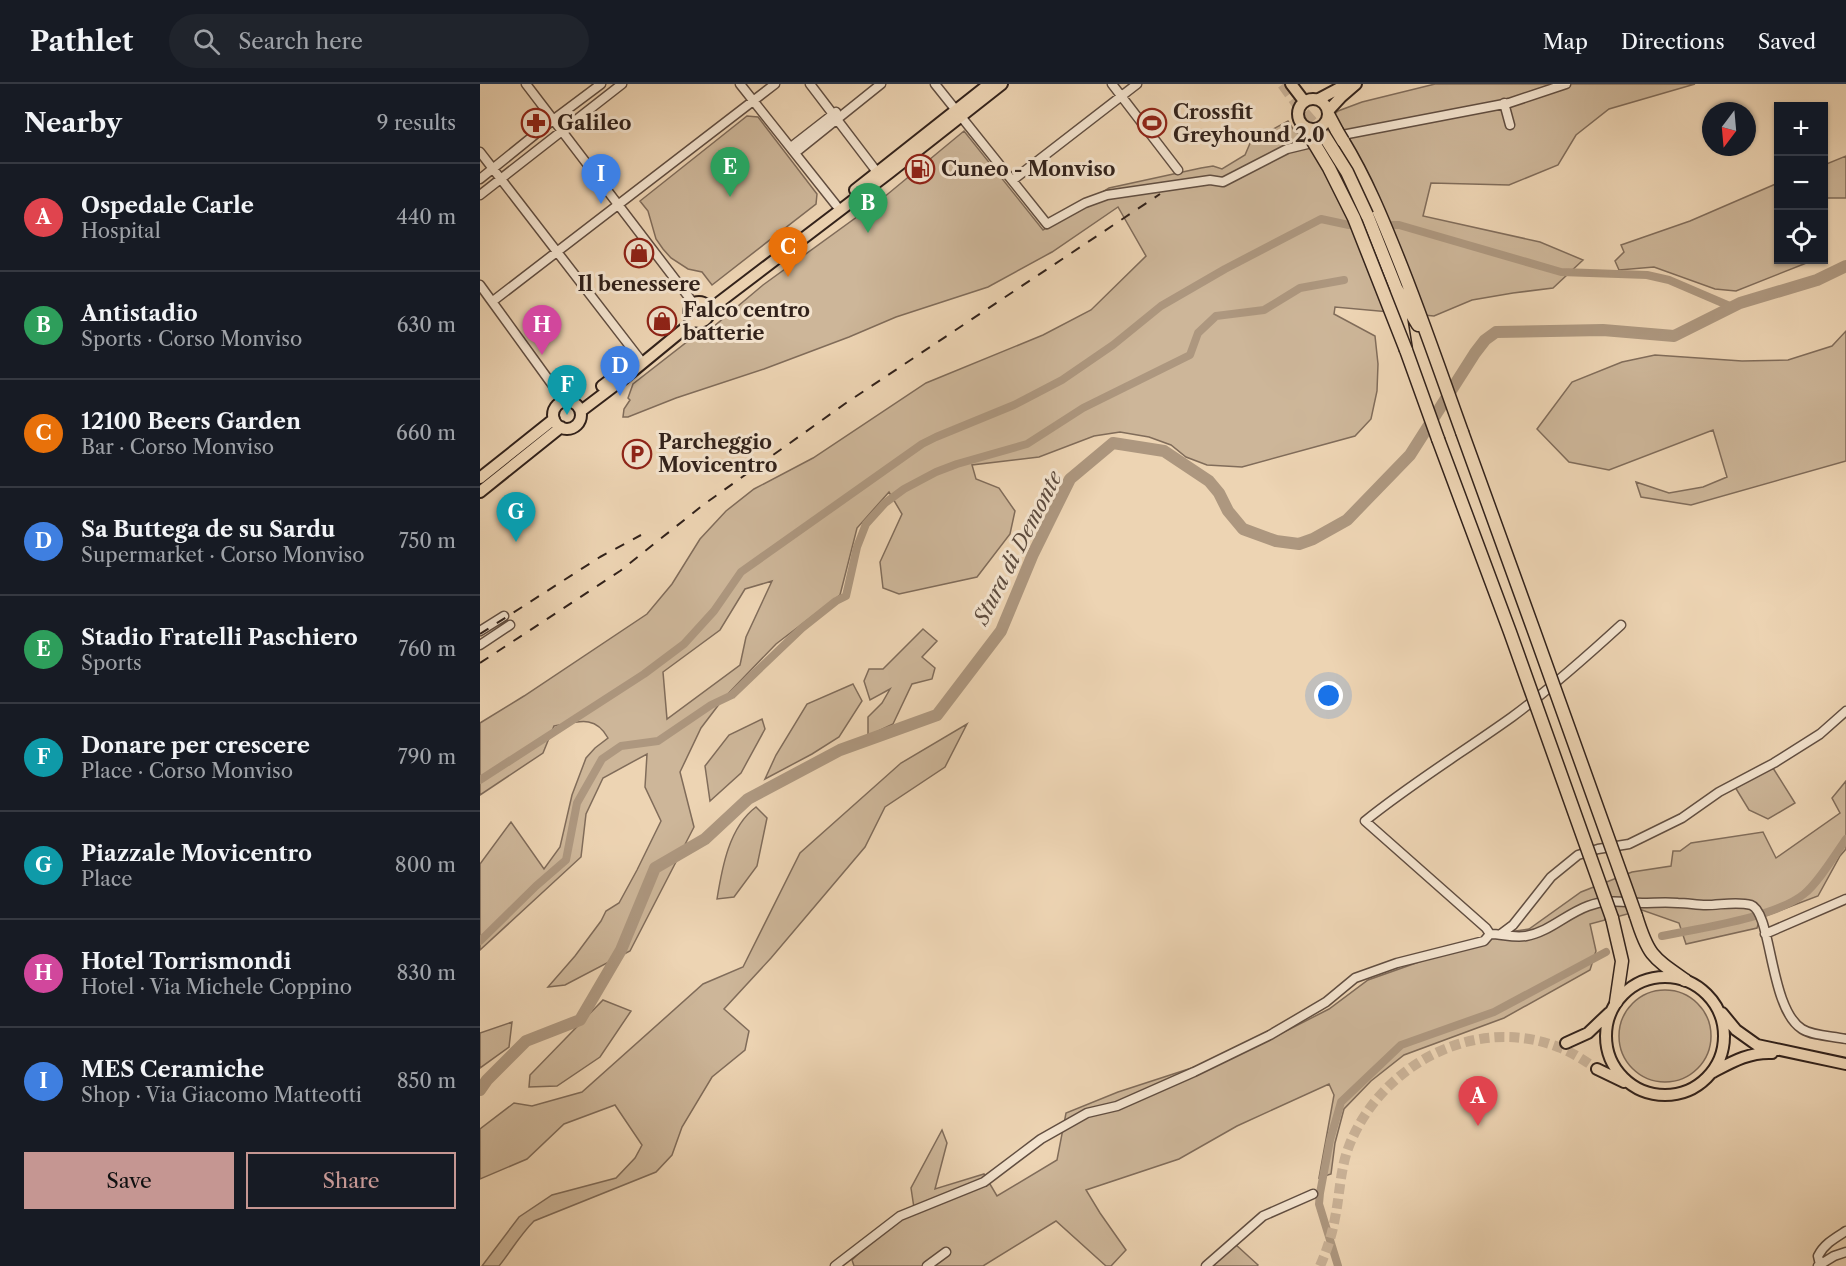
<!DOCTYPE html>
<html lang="en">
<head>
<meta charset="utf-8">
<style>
	:root { --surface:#171b24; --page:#20242c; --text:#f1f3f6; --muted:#9ea1a6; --line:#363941; --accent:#c59692 }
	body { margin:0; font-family:"Libre Caslon Text",serif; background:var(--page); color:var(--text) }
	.controls { position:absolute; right:18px; top:18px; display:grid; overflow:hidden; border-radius:0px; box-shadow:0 2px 4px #0004 }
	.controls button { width:54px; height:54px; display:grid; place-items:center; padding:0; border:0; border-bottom:2px solid var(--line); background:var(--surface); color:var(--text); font:30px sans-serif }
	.compass { position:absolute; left:1222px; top:18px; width:54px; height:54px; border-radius:50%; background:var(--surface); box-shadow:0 2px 4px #0004; rotate:196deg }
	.you { position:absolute; left:849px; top:612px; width:21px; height:21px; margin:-15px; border:4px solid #fff; border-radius:50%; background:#1a73e8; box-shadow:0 0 0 9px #1a73e833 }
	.badge { display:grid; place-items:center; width:39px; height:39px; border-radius:50%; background:var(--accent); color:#fff; font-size:20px; font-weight:700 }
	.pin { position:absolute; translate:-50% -50px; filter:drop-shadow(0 2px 3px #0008) }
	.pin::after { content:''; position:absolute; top:32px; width:21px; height:18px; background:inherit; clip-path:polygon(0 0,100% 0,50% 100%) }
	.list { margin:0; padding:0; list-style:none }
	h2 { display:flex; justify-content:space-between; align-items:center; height:78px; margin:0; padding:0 24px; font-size:26px }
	h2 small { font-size:20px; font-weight:400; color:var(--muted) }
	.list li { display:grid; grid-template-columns:39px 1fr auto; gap:18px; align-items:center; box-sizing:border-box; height:108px; padding:0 24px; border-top:2px solid var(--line) }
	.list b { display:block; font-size:22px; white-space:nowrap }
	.list p { margin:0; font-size:20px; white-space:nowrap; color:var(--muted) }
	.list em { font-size:20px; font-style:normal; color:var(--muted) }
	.actions { display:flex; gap:12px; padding:18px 24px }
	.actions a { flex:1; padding:14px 0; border:2px solid var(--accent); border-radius:0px; text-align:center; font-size:21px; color:var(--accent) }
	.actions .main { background:var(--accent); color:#111 }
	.icon { flex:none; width:33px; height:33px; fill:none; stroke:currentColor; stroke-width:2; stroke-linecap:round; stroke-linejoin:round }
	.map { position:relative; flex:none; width:1366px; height:1182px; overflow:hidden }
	header { display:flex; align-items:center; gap:36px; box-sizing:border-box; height:84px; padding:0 30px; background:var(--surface); border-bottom:2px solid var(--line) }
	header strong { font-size:28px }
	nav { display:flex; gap:33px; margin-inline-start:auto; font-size:21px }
	.search { width:420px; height:54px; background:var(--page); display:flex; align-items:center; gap:15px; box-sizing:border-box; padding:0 21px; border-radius:33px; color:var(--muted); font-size:22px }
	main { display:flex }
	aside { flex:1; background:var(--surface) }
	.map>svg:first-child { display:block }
	.green { fill:#cdb699; stroke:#806c5a; stroke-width:1.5; fill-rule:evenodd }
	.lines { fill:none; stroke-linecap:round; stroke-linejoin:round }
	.canal { stroke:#ad977f; stroke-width:8 }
	.river { stroke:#ad977f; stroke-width:12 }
	.major-tunnel { stroke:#c8b095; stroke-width:10; stroke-dasharray:10 5; stroke-linecap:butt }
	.highway-tunnel { stroke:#c8b095; stroke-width:12; stroke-dasharray:12 6; stroke-linecap:butt }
	.minor-casing { stroke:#614e41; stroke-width:11 }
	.major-casing { stroke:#32221b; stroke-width:14 }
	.highway-casing { stroke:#32221b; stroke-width:15 }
	.minor { stroke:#f3e3ce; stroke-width:8 }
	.major { stroke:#edd4b3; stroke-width:10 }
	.highway { stroke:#edd4b3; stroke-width:12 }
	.rail { stroke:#32221b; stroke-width:2; stroke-dasharray:10 10; stroke-linecap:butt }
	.highway-bridge-casing { stroke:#32221b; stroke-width:15; stroke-linecap:butt }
	.highway-bridge { stroke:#edd4b3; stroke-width:12 }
	.labels { text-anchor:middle; stroke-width:6; stroke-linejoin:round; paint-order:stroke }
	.poi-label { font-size:20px; font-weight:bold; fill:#32221b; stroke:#f3e3ce; text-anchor:start }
	.water-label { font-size:21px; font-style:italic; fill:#5d4b3e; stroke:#f3e3ce }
</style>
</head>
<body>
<header>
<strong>Pathlet</strong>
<div class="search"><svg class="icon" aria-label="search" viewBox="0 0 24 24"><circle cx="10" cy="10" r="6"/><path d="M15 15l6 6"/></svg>Search here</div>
<nav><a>Map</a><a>Directions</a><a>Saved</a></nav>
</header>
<main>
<aside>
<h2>Nearby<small>9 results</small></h2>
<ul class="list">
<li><span class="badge" style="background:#e0444e">A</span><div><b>Ospedale Carle</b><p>Hospital</p></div><em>440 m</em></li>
<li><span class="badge" style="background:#2e9e5b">B</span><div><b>Antistadio</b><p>Sports · Corso Monviso</p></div><em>630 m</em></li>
<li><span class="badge" style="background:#e8710a">C</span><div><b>12100 Beers Garden</b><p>Bar · Corso Monviso</p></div><em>660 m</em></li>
<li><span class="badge" style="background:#3f7fe0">D</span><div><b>Sa Buttega de su Sardu</b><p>Supermarket · Corso Monviso</p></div><em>750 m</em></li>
<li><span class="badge" style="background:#2e9e5b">E</span><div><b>Stadio Fratelli Paschiero</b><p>Sports</p></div><em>760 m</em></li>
<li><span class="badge" style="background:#0f9aa8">F</span><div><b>Donare per crescere</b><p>Place · Corso Monviso</p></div><em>790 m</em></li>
<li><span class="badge" style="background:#0f9aa8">G</span><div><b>Piazzale Movicentro</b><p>Place</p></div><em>800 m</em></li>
<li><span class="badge" style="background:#d1479c">H</span><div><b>Hotel Torrismondi</b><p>Hotel · Via Michele Coppino</p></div><em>830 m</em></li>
<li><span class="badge" style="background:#3f7fe0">I</span><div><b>MES Ceramiche</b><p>Shop · Via Giacomo Matteotti</p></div><em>850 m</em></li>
</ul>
<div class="actions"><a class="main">Save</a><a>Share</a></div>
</aside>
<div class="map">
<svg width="1366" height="1182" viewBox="0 0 1366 1182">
	<rect width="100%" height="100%" fill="#edd4b3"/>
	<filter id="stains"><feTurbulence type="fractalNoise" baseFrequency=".00333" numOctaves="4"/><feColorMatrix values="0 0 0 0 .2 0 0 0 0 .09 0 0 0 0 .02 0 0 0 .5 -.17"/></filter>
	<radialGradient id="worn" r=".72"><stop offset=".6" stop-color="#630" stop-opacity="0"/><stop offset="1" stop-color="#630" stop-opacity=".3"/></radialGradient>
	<path class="green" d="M955,0H1215L1129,25L1096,51L1078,81L1029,101L951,99L943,132L1060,158L1103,176L1073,204L1033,209L992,216L954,232L855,223L854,230L895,252L898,280L897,307L891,335L875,352L762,383L727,381L706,373L691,361L669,353L640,348L614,352L559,373L492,381L496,395L519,404L535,427L530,450L497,493L419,510L403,504L400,478L422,430L409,408L377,444L360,511L296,560L243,615L221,644L200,688L214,743L150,867L85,901L68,903L95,872L121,837L126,827L139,819L157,786L181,737L165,703L167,670L123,694L106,730L101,773L0,866V780L31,738L64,785L80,763L92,711L106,674L115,664L128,654C115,630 97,638 74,642L63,669L0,711V639L44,612L167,530L192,500L220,455L246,427L274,405L333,374L446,299L563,251L611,226L666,172L638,123L572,168L508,203L416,233L369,253L284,285L196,314L148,333H143L144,325L150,316L148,314L153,300L221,247L233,243L283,201L403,114L484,47L563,146L629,104L721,84L733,82L742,85L765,71L771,57L808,37L815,48L828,55L858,27L882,18ZM292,497L266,553L260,581L187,635L183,588L240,546L265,505Z
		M267,32L278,33L337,110L336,120L232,201L222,188L208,185L191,174L183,165L176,155L168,127L160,117Z
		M1366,72V114H1344V81Z
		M1298,99V176H1334L1256,207L1235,205L1174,183L1139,186L1135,177L1144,168L1141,161L1210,137Z
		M1366,247V377L1211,421L1161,413L1156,398L1189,409L1223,403L1247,393L1233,346L1129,386L1089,378L1057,345L1092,298L1142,278L1175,271L1262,277L1308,276L1352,262Z
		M443,545L457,557L442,573L455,584L452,595L432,600L413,640L388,652V633L402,619L410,605L390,616L384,597L389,585H403Z
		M373,600L382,617L359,653L332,670L285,695L296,671L327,620Z
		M282,635L285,645L261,689L230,717L225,682L249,651Z
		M487,640L465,683L405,723L385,763L291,874L244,925L269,947L265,966L232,993L202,1043L192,1071L176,1088L54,1137C40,1151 31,1167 19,1182H2L39,1133L72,1111L136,1094L155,1074L162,1061L135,1021L84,1040L47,1075L0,1095V1045L34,1019L52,1022L102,1008L223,900L263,883L320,769L421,679Z
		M1293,684L1315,719L1288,735L1269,726L1255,703Z
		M1366,697V765L1360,772L1338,812L1280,834L1277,844L1206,860L1199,839L1162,826L1110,840L1116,867L1110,886L1024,934L924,971L891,997L864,1025L855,1059L851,1090L839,1094L854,1011L849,1000L757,1042L699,1075L606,1106L620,1129L646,1166L631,1182H626L576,1137L503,1182H374L372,1176L394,1154L434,1124L431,1104L462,1046L467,1059L455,1105L504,1090L517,1112L577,1076L586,1029L638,1008L773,964L849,925L888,896L1021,849L1049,845L1101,808L1152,788L1191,782L1193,767H1200L1211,759L1283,748L1296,774L1360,729L1352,714Z
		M276,723L287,734L277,782L254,813L237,815C242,784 249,743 276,723Z
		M1139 952a46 46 0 1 1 92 0a46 46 0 1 1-92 0Z
		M123,916L151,927L120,973L77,1002L49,1003L50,991Z
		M32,938L29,963L0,984V949Z
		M755,1160L778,1181L777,1182H733Z"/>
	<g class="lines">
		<path class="canal" d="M0,696L164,590L204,560L234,527L261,488L442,360L456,353L534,321L582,296L633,261L681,222L745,185L841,135L869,141H919L1081,188L1167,191L1189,196L1252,223
			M1182,852C1220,844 1294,834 1324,810C1338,799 1355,771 1366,755
			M0,857L56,802L86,776L97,719L122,675L141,662L178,657L231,621L252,611L322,544L356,517L366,512L377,463L386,440L405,419L424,405L456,388L477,380L547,360L603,324L710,271L718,249L736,232L784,226L820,204L864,196
			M858,1182L839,1120L840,1109L850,1056L861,1018L921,961L1014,928L1126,868"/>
		<path class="river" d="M0,1006L7,996L46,957L100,936L141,866L175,784L225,755L268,715L360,666L457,631L521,547L553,470L590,395L633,359L684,367L729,397L739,409L748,427L763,445L796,457L819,460L833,455L867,436L930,371L995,269L1005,256L1016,248L1123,246L1194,252L1260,219L1337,196L1366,182"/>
		<path class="major-tunnel" d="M840,1182C847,1166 852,1151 855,1134C860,1110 860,1085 869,1062C900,982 994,930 1078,963C1092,968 1105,977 1117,985"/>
		<path class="highway-tunnel" d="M803,0L824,29L845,53"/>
		<g class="minor-casing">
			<path id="minor" d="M46,0L214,220
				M260,0L356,121
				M330,0L397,88
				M455,0L567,140L605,119L627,111L730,96L743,98L807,65L836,58
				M632,0L698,86
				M1024,19L1030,41
				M857,52L1029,19L1086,0
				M311,63L356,28
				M0,68L159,274
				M315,69L401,0
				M0,95L73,36L121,0
				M533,96L657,0
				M0,111L142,0
				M0,201L84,317
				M13,217L295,0
				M0,547L24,532
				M0,561L30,541
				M1010,850L1006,844L885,737C932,699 983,668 1032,633C1070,605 1106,573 1141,541
				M1010,850C1022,850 1033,854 1046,852C1069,848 1086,830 1108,822C1127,815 1142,818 1162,819C1174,819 1186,818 1198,819C1207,819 1217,821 1226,821C1240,821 1257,817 1271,821C1292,828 1289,924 1322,945C1333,952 1353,952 1366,955
				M1021,850L1033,841L1071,793L1098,771L1118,765L1149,760L1202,734L1239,708L1294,679L1340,650L1366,627
				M1285,850L1366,815
				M1340,1181L1338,1172C1344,1160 1355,1154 1366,1147
				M355,1182L420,1132L504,1098L561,1055L607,1029L637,1022L714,988L790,951L846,918L875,894L917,879L1004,857L1010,850
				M447,1182L466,1168
				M726,1182L783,1132L833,1110
				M1338,1182L1354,1172L1366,1168"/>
		</g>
		<g class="major-casing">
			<path id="major" d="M811,0L824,17
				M818 30a15 15 0 1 1 30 0a15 15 0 1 1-30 0Z
				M839,15L867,0
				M848,27L861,13L876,0
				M375,106L509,0
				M209 228a10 10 0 1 1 20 0a10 10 0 1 1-20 0Z
				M229,226L409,89L522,0
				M122,302L150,281
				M73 331a14 14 0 1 1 28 0a14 14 0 1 1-28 0Z
				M101,327L142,296L215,236
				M0,394L74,335
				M0,408L81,343
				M1126 952a59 59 0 1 1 118 0a59 59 0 1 1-118 0Z
				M1242,929L1256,946L1277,961L1366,980
				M1086,959L1108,949L1129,929
				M1117,985L1144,998
				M1233,988C1252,978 1269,968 1292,969"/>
		</g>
		<g class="highway-casing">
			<path id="highway" d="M849,32L857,47
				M863,57C886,95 902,134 918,174C941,231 961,290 982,348
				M887,131L916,204L938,241
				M916,204L926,266L958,355
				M1156,832C1168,871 1172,873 1205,896
				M1132,834L1142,877L1136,918"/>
		</g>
		<use href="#minor" class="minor"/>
		<use href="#major" class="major"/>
		<use href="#highway" class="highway"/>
		<path class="rail" d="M0,550L120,473L161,451
			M0,579L140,487L223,421L366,319L680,110"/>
		<g class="highway-bridge-casing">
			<path id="highway-bridge" d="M857,47L863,57
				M845,53L867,88L887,131
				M831,54L849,84L874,134L926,266
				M982,348L1054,547L1156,832
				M958,355L1030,548L1132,834"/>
		</g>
		<use href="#highway-bridge" class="highway-bridge"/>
	</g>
	<defs>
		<g id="pharmacy-ring" transform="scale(1.5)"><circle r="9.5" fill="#f3e3ce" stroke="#8f2418" stroke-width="1.5"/><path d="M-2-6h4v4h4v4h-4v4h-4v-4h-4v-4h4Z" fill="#8f2418"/></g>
		<g id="stadium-ring" transform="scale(1.5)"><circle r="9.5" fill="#f3e3ce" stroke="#8f2418" stroke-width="1.5"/><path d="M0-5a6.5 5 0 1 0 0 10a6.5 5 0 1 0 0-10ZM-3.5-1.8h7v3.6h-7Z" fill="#8f2418"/></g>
		<g id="fuel-ring" transform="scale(1.5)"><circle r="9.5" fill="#f3e3ce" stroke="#8f2418" stroke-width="1.5"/><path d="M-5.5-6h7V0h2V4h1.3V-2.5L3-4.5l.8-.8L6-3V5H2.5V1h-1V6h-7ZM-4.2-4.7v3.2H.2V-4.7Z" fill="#8f2418"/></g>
		<g id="shop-ring" transform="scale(1.5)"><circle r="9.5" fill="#f3e3ce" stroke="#8f2418" stroke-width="1.5"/><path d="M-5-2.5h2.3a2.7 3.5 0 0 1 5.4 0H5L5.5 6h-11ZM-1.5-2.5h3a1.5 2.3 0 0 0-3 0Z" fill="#8f2418"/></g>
		<g id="parking-ring" transform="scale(1.5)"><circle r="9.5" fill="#f3e3ce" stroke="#8f2418" stroke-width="1.5"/><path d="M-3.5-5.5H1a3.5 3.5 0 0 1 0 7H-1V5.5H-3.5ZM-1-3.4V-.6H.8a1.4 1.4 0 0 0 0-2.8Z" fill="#8f2418"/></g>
	</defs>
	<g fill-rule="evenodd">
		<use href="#pharmacy-ring" x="56" y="39"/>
		<use href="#stadium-ring" x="672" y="39"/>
		<use href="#fuel-ring" x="440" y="85"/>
		<use href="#shop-ring" x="159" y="169"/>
		<use href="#shop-ring" x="182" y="237"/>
		<use href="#parking-ring" x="157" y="370"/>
	</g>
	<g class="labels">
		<g class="poi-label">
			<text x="693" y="35">Crossfit<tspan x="693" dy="23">Greyhound 2.0</tspan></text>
			<text x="77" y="46">Galileo</text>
			<text x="461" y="92">Cuneo - Monviso</text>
			<text x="159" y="207" text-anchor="middle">Il benessere</text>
			<text x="203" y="233">Falco centro<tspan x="203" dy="23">batterie</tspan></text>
			<text x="178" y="365">Parcheggio<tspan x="178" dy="23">Movicentro</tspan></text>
		</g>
		<g class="water-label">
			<text transform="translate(538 464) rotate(-63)" y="7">Stura di Demonte</text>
		</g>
	</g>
	<rect width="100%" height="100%" filter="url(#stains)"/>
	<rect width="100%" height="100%" fill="url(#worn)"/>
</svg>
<div class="controls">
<button>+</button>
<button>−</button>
<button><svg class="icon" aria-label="locate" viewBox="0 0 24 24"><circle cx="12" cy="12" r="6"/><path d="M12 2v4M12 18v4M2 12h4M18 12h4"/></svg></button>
</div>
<svg class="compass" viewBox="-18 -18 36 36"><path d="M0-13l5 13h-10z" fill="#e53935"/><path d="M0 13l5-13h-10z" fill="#9ea1a6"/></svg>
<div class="you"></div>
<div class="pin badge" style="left:998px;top:1042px;background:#e0444e">A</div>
<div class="pin badge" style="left:388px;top:149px;background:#2e9e5b">B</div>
<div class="pin badge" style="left:308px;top:193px;background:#e8710a">C</div>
<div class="pin badge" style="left:140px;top:312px;background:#3f7fe0">D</div>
<div class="pin badge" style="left:250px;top:113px;background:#2e9e5b">E</div>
<div class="pin badge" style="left:87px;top:331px;background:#0f9aa8">F</div>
<div class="pin badge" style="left:36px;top:458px;background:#0f9aa8">G</div>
<div class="pin badge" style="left:62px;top:271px;background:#d1479c">H</div>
<div class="pin badge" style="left:121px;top:120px;background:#3f7fe0">I</div>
</div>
</main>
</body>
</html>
